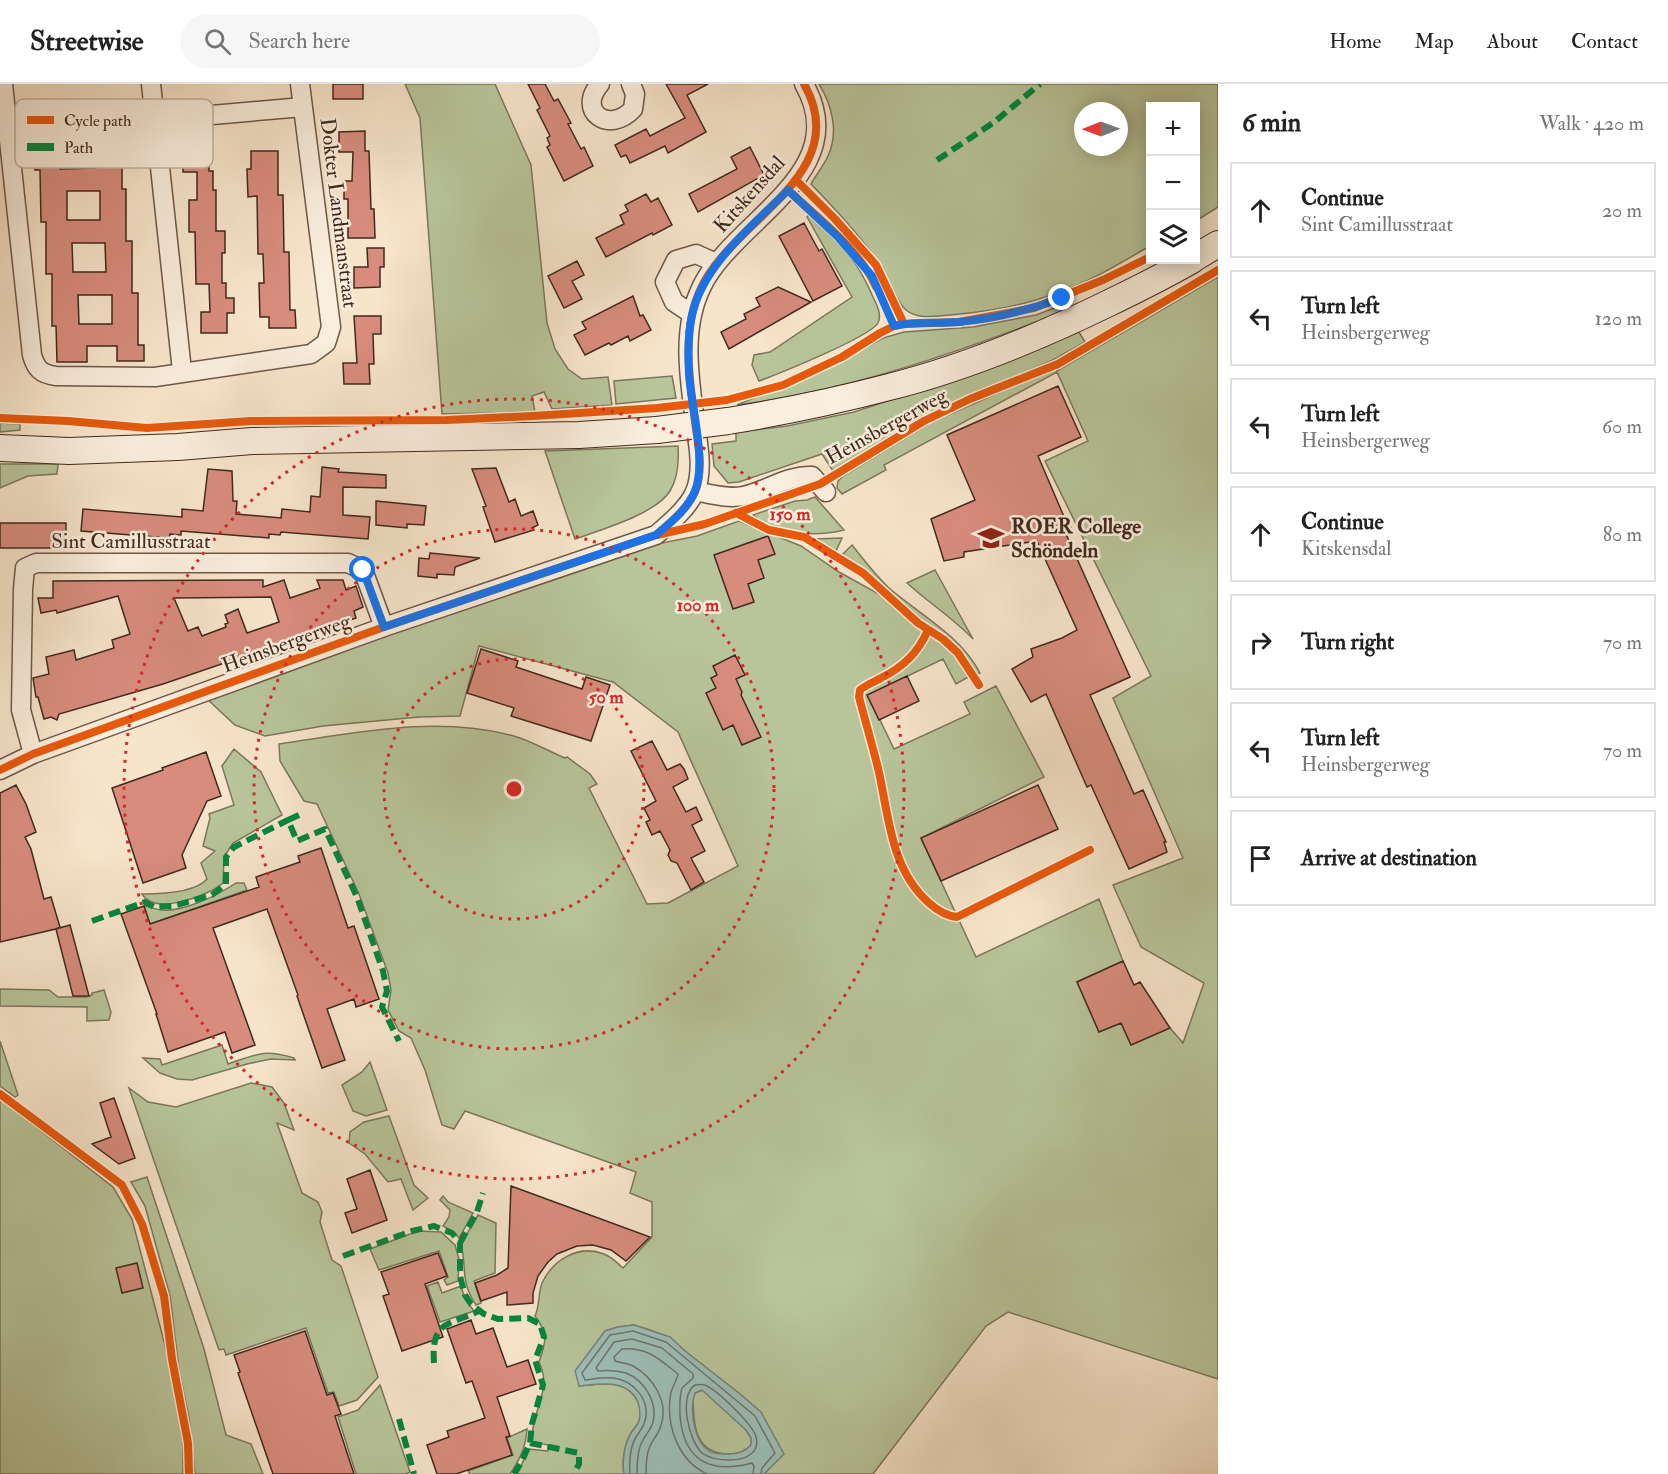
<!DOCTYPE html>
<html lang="en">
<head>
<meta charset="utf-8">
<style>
	:root { --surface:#fff; --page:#f6f6f6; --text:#222; --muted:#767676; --line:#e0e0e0 }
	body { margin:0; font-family:"IM FELL Double Pica",serif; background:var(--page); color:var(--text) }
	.controls { position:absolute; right:18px; top:18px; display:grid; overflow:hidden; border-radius:0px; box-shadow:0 3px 15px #0003 }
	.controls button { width:54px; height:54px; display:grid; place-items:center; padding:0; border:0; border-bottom:2px solid var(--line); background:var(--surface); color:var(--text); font:30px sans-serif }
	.compass { position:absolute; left:1074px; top:18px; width:54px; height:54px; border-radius:50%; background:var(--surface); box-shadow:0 3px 15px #0003; rotate:269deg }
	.stop { position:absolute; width:18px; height:18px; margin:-14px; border:4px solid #1a73e8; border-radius:50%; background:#fff }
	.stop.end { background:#1a73e8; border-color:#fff; box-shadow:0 2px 6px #0008 }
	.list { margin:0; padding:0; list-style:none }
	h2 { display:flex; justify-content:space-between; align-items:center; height:78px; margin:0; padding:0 24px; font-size:26px }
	h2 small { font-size:20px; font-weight:400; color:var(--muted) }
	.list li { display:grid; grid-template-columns:39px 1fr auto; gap:18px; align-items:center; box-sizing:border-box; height:96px; margin:0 12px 12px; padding:0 12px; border:2px solid var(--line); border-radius:0px }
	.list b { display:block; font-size:22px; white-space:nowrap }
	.list p { margin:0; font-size:20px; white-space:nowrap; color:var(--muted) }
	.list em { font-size:20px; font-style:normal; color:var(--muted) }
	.icon { flex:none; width:33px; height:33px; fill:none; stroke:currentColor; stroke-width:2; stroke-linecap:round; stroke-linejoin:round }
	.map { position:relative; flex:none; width:1218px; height:1390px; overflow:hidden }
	header { display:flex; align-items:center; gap:36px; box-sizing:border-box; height:84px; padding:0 30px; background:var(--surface); border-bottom:2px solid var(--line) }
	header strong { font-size:28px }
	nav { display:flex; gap:33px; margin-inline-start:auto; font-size:21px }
	.search { width:420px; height:54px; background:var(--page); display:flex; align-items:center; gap:15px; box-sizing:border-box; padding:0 21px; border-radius:33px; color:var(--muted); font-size:22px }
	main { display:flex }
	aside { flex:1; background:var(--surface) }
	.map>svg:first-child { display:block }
	.green { fill:#b8c59b; stroke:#7c775c; stroke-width:1.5; fill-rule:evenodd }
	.water { fill:#9dbfba; stroke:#78837b; stroke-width:1.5; fill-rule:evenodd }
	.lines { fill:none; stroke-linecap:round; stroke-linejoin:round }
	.shore { stroke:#6e746c; stroke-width:1.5 }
	.building { fill:#d88c7e; stroke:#40291d; stroke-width:1.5; fill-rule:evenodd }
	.minor-casing { stroke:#6e5848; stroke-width:21 }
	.secondary-casing { stroke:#40291d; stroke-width:28 }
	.minor { stroke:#faeedd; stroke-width:18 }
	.secondary { stroke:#faeedd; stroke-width:26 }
	.secondary-bridge-casing { stroke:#40291d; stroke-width:28; stroke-linecap:butt }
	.secondary-bridge { stroke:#faeedd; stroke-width:26 }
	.quiet { stroke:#00873e; stroke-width:6; stroke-dasharray:12 6; stroke-linecap:butt }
	.cycleway-casing { stroke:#faeedd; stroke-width:11 }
	.cycleway { stroke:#e8590c; stroke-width:8 }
	.route { stroke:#1a73e8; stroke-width:8 }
	.ring { fill:none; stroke:#d62828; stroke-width:3; stroke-dasharray:3 6 }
	.labels { text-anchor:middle; stroke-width:5; stroke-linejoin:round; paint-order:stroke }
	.street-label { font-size:21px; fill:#40291d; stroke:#faeedd }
	.poi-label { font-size:21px; font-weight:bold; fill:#40291d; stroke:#faeedd; text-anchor:start }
	.key { fill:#faeedd; stroke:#c2b3a3; stroke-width:1.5 }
	.key-label { font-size:16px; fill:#40291d }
	.centre { fill:#d62828; stroke:#faeedd; stroke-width:3 }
	.ring-label { font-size:18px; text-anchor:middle; font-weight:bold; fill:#d62828; stroke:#faeedd; stroke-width:5; stroke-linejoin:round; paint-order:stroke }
</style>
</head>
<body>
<header>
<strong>Streetwise</strong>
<div class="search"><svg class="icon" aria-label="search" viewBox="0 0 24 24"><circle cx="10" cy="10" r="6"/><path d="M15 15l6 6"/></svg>Search here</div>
<nav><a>Home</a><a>Map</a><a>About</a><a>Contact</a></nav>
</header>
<main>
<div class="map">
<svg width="1218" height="1390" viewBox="0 0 1218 1390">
	<rect width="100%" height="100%" fill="#f7e5cb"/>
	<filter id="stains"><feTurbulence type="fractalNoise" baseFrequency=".00333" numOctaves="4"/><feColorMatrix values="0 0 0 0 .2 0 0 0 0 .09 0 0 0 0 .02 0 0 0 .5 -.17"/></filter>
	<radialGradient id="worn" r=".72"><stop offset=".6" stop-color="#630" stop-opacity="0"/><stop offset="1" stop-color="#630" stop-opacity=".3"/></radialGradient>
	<path class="green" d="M405,0H495L531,81L547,239L555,265L568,285L582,295L608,293L612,321L552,325L544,308L532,312L535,328L442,330L420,34Z
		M819,0H1218V123L1196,137V22H1150V162C1120,179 1090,198 1057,209C1023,222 986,228 950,231C937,232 918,236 906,226C896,218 885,188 876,175C857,148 834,124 811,100C816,91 824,81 828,72C839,48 832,21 819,0ZM1083,27H1119V63H1083Z
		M813,127C838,154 859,179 873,213C877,221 882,231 878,239C870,253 778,290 759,297L752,281L754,271L770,268L852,213L807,133Z
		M1218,193V1295L1008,1228L986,1242L873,1390H764L783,1370L760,1328L740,1310L685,1267L669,1253L647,1245L634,1241L618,1243L605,1247L594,1263L579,1302C600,1300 627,1294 638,1318C641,1325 641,1330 639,1337C637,1343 631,1347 629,1353C624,1363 622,1379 624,1390H517L529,1365L548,1367V1361L532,1358C533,1352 532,1345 534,1339C539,1316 550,1301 539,1278C546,1257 549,1251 535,1232C540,1221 538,1210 542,1199C553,1176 578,1160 604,1170C612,1173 617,1179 623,1184L652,1153V1118L630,1109L636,1088L465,1027L454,1045L442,1041L425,986L411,954L399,947L388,926L391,906L388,889L359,810L317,720L304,717L280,677L279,660C356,649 437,631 514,652C531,657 548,667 565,674L567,673L590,690L597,700L589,704L647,820L668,819L738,782L678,648L613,598L479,562L460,632L419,633L323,642L265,652L235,641L206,614L233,602L652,461L697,452L739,437L801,462L839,488L886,514L918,541L944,559L960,574L972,591L956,600L943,575L868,611L894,665L970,630L964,618L996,602L1044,693L921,754L976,873L1099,815L1123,877L1077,898L1099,948L1121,939L1131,961L1170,944L1183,959L1204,899L1141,863L1113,801L1183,774L1113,614L1151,592L1045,377L1088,357L1057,288L884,381L886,386L842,410L837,404L838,397L843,392L930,339L1055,284L1057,287Z
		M1065,220L1067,226C960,268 851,306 737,321L839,278L883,254L904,248L973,243L1036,231Z
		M1079,248L1085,258L1053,276L928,331L833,387L822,370L739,398L728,399L714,382L712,360L736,357V348L787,342L854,328L991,283Z
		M672,292L676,314L616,320L614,297Z
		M0,339L20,340V346L0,348Z
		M678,362C679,377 678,394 670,407C656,430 600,446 575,455L545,367Z
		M0,380H58L57,390L28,392L0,404Z
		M815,413L844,446C816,453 774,451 753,431L795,417L807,416Z
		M842,454L836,467L815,455Z
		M852,461C864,476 875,491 889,504C919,530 961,552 980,589L976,590L961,568L944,552L918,535L869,489L842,471Z
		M935,486L973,555C953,534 929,519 907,499Z
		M234,665L261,688L282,731L233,759L224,773L223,799C208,812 155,832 142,810C160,810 195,809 207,795L201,779L215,767L203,762L210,734L209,730L234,721L222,682Z
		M236,799H244L247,806L150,840L144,822C150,822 155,826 162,826C184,828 218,811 236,799Z
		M0,905L49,906L58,913H86L92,911V909L104,906L111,928L109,936L87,937V923L0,922Z
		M0,957L18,1011L15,1013L0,1002Z
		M222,961L228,980C257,970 264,965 294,974L295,976L271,975L247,980L192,996L177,995L160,989L143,974L160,975L162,981Z
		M370,978L387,1026L366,1032L353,1027L342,1001L362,988Z
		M251,999L272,1003L284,1019L294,1046L277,1039L302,1109L318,1118L322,1128L320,1138L332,1176L341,1182L378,1293L357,1316L339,1322L334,1308L328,1309L306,1244L226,1271L224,1265L219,1266L129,1004L148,1018L176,1023Z
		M0,1015L113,1103L132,1135L167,1269L183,1357V1390H0Z
		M389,1032L414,1101L428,1114L413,1126L401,1095L388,1098L365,1070L349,1059L350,1048L364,1038Z
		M147,1093L204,1265L226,1351L251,1360L263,1390H195L189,1334L179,1286L170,1212L145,1122L131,1098Z
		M443,1112L448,1118L473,1129L459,1154L454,1148L443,1142L449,1133L450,1126L440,1116Z
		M478,1131L496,1139L495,1189L474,1197L481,1219L476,1221C460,1198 467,1184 461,1160Z
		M418,1147L441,1148L455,1161L459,1175L458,1197L447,1201L444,1196L448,1193L439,1167L379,1186L370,1165Z
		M438,1198L442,1209L461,1202L465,1215L474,1227L440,1238L427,1202Z
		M380,1301L410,1388L405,1390H356L338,1333L358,1326Z
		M703,1306L746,1346L751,1354V1361C745,1368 738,1370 729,1370C694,1370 694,1341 693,1313L695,1309Z
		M527,1345C526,1363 520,1375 510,1390H470L468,1387L513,1371L507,1354Z"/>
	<path class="water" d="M634,1241L670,1253L685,1267L740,1310L761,1328L784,1370L764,1390H624C622,1379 624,1363 629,1353C631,1347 637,1343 639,1337C641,1330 640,1325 638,1318C627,1294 600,1300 579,1302L575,1287L605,1247L618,1243ZM702,1306L746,1346L751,1354V1361C745,1368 738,1370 729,1370C725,1370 719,1370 714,1369C694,1363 689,1326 695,1309Z"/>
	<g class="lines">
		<path class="shore" d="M695,1301C698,1301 702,1300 704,1301C716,1304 754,1342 756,1353C758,1360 756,1366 751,1370C745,1375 737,1376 729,1376C719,1376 710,1375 702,1369C689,1357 678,1312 695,1301Z
			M630,1390C629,1379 630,1363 636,1353C639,1348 643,1344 645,1337C651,1316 633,1296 613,1294C604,1293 594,1295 585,1296L582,1289L610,1251L633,1247L666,1258L755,1332L775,1369L762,1384L761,1390
			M637,1390C637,1380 637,1367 642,1358C645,1351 651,1346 653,1338C658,1318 644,1296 626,1289C616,1286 607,1286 598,1287L596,1284L614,1258L632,1255L662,1264L693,1290V1294L682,1304C679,1313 680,1323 680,1332C684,1378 711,1390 752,1379L754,1382L753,1390
			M646,1390C646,1381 646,1370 650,1362C653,1355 659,1350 661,1341C669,1318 653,1293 633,1282C627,1279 620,1279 615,1277L614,1273L622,1265C648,1263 660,1276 678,1290C677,1296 673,1302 671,1308C665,1339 677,1376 707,1390"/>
	</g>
	<path class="building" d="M333,0H363V15H333Z
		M528,0H545L554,17L558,15L571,39L568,40L581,65L584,63L593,82L564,97L547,63L550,61L547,54L550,52L537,26L540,24Z
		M666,0H708L687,11L706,48L668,69L665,62L630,79L626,71L621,73L615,61L646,45L650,52L685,34Z
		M365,47V67H369L371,125H374L375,154H348V115H344V97H352L353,68H339V48Z
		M750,63L764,91L698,128L689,110L737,85L731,73Z
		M183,67H209V87H213V106H216V147H225V169H222V199H226V214H234V229H227V249H201V228H210L209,200H196L195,148H189V116H197V88H183Z
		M251,67H278V111H283L284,168H289L290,226H295L296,244H269V233H260L259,199H264L263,170H258L257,112L248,113L247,85H251Z
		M96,69H122V105H126V157H132V209H138V261H144V277H117V262H87V278H57L56,242H52V190H46V138H41L40,86H35L34,70H61L60,85L96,84ZM67,107H100V136H67ZM72,159H105L106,188H73ZM78,211H112V240H79Z
		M646,110L651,118L658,114L672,141L653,151L652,149L606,173L596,154L624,140L620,131L628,127L625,121Z
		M804,139L819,167L822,165L842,202L813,217L779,152Z
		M367,164H384V183H380V203L354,204V183H368Z
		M577,177L584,191L572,197L582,215L564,224L548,192Z
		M778,203L811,218L729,265L721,248L746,235L744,230L760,222L756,214Z
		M633,212L640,232L643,231L651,246L630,257L628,252L611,261L609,259L585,271L574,251L586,245L582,238Z
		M354,232H381V250H373L374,280H369L370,300H344L343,279H357Z
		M1058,302L1081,353L1038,372L1065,435L1067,434L1072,447L1066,450L1130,593L1090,611L1134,710L1143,706L1166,758H1164L1167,768L1129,785L1091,701L1087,703L1046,610L1031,618L1012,585L1033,573L1031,565L1062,554L1077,546L1037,457L1031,460L1030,458L964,468V473L944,477L931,435L975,416L947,351Z
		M322,383L339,385L338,388L386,391V404L343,403V431L370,433L368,455L281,448L280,451L269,450V454L181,447V451L170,450L169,454L81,447L83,425L182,433V425L203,427L208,385L232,387L233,417H237L236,430L281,434L282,425L310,428L311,412L320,413Z
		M496,384L509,418L515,415L521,432L533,427L538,441L532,444L534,446L495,458L483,423L486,422L472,385Z
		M376,417L426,422L424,441L407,440V444L376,441Z
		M0,439H66V464H0Z
		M768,452L775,470L758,476L764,494L748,500L754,518L733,525L714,471Z
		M430,469L480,474L455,483L454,491L437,490V494L418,492L419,474L429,475Z
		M263,496V503L284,496L290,514L320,504L317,496H343L346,506L356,502L363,523L354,527L356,534L333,542L163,600L59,630L57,636L51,633L44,635L38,613H36L33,594L49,590L46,573L74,566L76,576L114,564L112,556L130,550L118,512L57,529L56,526L41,529L38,514H53V497ZM271,513L279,538L247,549L238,525L225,531L228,539L225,540L226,543L202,552L198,543L188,547L174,514Z
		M481,565L518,577L516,583L582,605L586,593L610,601L591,657L511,632L514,624L467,609Z
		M735,571L745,591L736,595L742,608L741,611L761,653L742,661L733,641L723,646L706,609L716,604L711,594L717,591L713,582Z
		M907,592L919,617L879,636L867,611Z
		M652,657L667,686L680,680L684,685L688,695L673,703L686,728L696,723L702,736L692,741L705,767L691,774L704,798L691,806L677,779L671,777L668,771L670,766L660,747L652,751L646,738L650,736L644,724L656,717L631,667Z
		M206,668L221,712L207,717L182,771L186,784L143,799L112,704L163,686L162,684Z
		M16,701L26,720L36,748L25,753L31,765L44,815L51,813L60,843L56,845L70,841L89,912H73L56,845L0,858V709Z
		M1038,701L1058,745L941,797L921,754Z
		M321,764L348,844L354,842L379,915L356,923L354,915L327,925L345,976L322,984L297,912L298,911L267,825L213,844L255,961L232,969L225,948L168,968L156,930H157L121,830L144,822L150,840L259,803L256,793L300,778L298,772Z
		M1123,877L1134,901L1140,898L1170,944L1131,961L1121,939L1099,948L1077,898Z
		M114,1014L135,1074L119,1080L92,1060L111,1053L100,1019Z
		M370,1086L387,1136L352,1149L345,1129L357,1125L347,1095Z
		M511,1102L590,1131L650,1153L626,1177L611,1166L593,1161L577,1162L557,1170L548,1178L538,1192L533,1209V1219L507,1221V1208L481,1217L475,1199L497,1191L508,1184Z
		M438,1169L447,1192L425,1200L443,1253L402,1267L383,1212L389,1210L381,1188Z
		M137,1179L143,1204L122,1209L116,1184Z
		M471,1236L476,1250L493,1244L507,1283L528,1276L536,1300L497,1313L510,1352L506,1353L512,1371L456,1390H437L427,1361L449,1353L447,1347L485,1334L472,1297L466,1299L447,1245Z
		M305,1247L327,1311L333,1309L341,1330L335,1332L354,1390H273L238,1289L240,1288L234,1271Z"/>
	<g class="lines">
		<g class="minor-casing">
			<path id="minor" d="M3,0L32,271C36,285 41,290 56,292L155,293L311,270L326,259L331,243L300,0
				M151,0L182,287
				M600,0C576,27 609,51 633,25L635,10L631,0
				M0,45L155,36L303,23
				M692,230L674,218L665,198L676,176L696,170L716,179
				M695,407C710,410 728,415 743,412C767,407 787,391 812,392L826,408
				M33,670L21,626L23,505L25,484L36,479H348L363,486L384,543
				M0,686L33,670L384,543L656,451C670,439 687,425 695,408C703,388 699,364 696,345C690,298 680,246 702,202C734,136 855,89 804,0"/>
		</g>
		<g class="secondary-casing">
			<path id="secondary" d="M1196,173L1218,160
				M728,337C782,328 836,317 889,303C965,284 1037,254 1107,220C1136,206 1164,192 1192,176
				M0,364L69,367L178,363L252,357L579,351L657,346"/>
		</g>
		<use href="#minor" class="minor"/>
		<use href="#secondary" class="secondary"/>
		<g class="secondary-bridge-casing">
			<path id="secondary-bridge" d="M657,346L728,337"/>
		</g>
		<use href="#secondary-bridge" class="secondary-bridge"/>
		<path class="quiet" d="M937,76L993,39L1040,0
			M299,731L288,736L297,757L325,745L357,813L383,887L387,907L382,923L399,957
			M92,837L145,818L154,823L173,822L212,811L226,800V773L234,763L288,736
			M460,1159L477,1128L483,1109
			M343,1172L412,1147L434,1142L452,1149L460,1159V1192L465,1211L471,1220L484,1230L498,1235L528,1234L540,1240L544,1253L535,1276L543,1301L532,1340L530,1359L521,1379L514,1390
			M434,1279C431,1236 448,1242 479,1227
			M399,1335L414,1390
			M530,1359L579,1369V1380L574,1390"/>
		<g class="cycleway-casing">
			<path id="cycleway" d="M796,96L835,135L876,181L904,240
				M788,106C818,135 859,164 876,203
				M0,334L68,337L147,344L251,337L447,336L533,332L657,324L727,316L783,301L842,273L880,249L894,242L904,240L959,238L1034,224L1103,196L1150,173
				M736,429L769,446L804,453L863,489L918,539L943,555L958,569L979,601
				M657,451L705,440L820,400L924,337L970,315L1058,280L1218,186
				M928,546C918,569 903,583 881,594C874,598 866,601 860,606L859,613C865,636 872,660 878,684C889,731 890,785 929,819C937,826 946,832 957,833L1090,766
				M0,686L33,670L384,543L656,451C670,439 687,425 695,408C703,388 699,364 696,345C690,298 680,246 702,202C734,136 855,89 804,0
				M0,1010L122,1101L142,1140L164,1212L172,1275L188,1359L189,1390"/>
		</g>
		<use href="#cycleway" class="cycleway"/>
	</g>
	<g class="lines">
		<path class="route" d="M363,486L384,543L656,451C670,439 688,425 695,407C707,377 691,323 689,290C688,271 688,249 692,231C703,180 753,142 788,106L838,153L872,192L894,242C915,237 937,240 959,238C994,235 1029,226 1062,214"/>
	</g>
	<g class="ring">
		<circle cx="514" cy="705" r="130"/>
		<circle cx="514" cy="705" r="260"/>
		<circle cx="514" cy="705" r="390"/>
	</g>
	<defs>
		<g id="school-bare" transform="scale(2.07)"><path d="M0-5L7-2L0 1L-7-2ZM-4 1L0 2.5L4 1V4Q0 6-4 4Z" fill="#8f2418" stroke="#faeedd" stroke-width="2.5" paint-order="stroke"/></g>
	</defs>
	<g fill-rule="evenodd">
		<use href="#school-bare" x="991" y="454"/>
	</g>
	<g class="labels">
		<g class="street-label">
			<text transform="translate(749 110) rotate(-48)" y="7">Kitskensdal</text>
			<text transform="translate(339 129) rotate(83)" y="7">Dokter Landmanstraat</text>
			<text transform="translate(886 342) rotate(-29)" y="7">Heinsbergerweg</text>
			<text x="131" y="464">Sint Camillusstraat</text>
			<text transform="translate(286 559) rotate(-20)" y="7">Heinsbergerweg</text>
		</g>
		<g class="poi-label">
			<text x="1011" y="449">ROER College<tspan x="1011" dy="24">Schöndeln</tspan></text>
		</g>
	</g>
	<rect x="15" y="15" width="198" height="69" rx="9" class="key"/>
	<rect x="27" y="32" width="27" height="8" fill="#e8590c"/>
	<rect x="27" y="59" width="27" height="8" fill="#00873e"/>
	<g class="key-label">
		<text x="64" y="42">Cycle path</text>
		<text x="64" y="69">Path</text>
	</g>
	<circle cx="514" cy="705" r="9" class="centre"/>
	<g class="ring-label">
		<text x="790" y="436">150 m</text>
		<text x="698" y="527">100 m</text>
		<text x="606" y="619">50 m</text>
	</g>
	<rect width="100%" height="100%" filter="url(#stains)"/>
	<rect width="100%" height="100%" fill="url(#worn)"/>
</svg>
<div class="controls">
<button>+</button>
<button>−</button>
<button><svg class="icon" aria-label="layers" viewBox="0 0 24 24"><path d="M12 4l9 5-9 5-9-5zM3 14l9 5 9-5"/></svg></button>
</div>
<svg class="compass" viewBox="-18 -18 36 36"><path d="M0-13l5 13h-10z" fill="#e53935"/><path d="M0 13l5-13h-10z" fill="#767676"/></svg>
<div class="stop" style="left:363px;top:486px"></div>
<div class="stop end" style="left:1062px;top:214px"></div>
</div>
<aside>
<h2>6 min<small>Walk · 420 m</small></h2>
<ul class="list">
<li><svg class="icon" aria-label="ahead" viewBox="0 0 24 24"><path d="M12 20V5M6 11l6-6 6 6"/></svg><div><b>Continue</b><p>Sint Camillusstraat</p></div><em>20 m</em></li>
<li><svg class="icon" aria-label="left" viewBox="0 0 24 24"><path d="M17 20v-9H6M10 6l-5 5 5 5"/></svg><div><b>Turn left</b><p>Heinsbergerweg</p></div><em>120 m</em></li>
<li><svg class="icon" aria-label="left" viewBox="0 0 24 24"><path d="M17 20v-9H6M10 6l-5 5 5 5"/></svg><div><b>Turn left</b><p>Heinsbergerweg</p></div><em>60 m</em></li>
<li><svg class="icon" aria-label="ahead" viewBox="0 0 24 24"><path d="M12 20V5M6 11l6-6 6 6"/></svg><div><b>Continue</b><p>Kitskensdal</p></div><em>80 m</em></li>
<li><svg class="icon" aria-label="right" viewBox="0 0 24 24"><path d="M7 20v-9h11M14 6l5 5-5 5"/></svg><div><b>Turn right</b></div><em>70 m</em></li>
<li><svg class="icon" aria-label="left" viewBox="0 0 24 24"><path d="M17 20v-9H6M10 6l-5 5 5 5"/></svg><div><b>Turn left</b><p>Heinsbergerweg</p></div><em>70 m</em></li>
<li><svg class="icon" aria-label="arrive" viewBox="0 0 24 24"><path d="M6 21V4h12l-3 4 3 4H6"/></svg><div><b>Arrive at destination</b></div></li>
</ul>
</aside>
</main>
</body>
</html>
